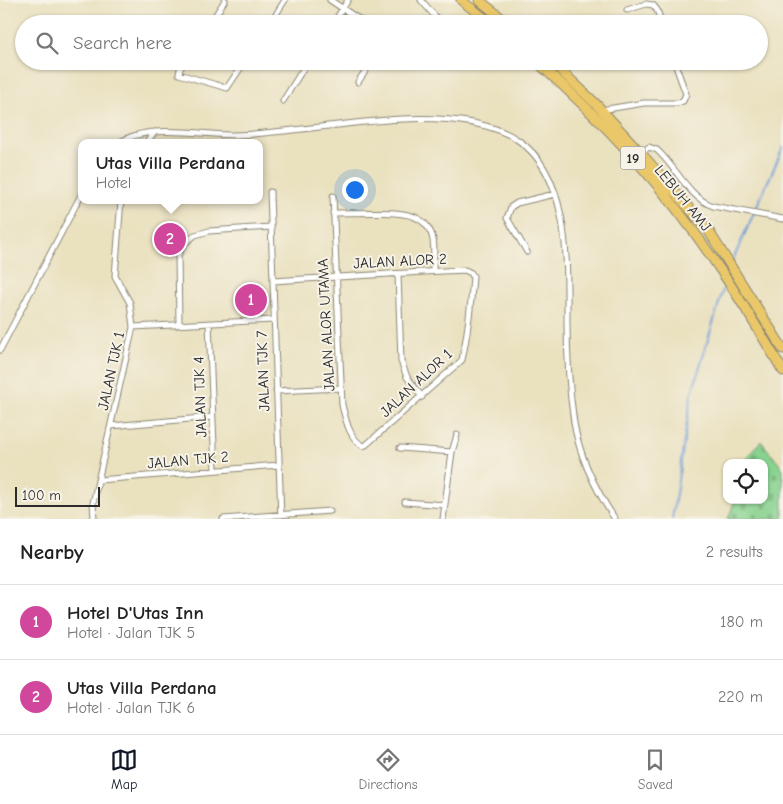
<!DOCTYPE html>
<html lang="en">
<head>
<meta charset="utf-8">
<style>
	:root { --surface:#fff; --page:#f2f2f2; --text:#222; --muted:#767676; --line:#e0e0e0; --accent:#111827 }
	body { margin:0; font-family:"Comic Neue",sans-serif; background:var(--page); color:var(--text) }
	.controls { position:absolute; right:15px; bottom:15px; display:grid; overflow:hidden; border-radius:10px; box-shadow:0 1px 4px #0004 }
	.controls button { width:45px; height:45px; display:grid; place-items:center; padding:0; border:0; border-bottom:1px solid var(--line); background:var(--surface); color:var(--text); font:25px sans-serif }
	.scale { position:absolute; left:15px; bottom:12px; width:85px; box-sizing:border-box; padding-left:5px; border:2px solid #2b2b2b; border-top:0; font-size:14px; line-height:18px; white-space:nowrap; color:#2b2b2b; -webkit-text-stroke:4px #f7f3e8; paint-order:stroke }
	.you { position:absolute; left:354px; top:189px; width:18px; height:18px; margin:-12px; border:4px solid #fff; border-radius:50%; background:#1a73e8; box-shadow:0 0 0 8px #1a73e833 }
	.badge { display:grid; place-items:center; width:32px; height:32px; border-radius:50%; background:var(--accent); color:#fff; font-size:16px; font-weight:700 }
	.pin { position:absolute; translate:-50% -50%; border:2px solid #fff; box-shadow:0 1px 5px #0006 }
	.popup { position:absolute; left:78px; top:139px; width:185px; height:65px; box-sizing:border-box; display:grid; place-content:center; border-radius:10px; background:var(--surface); filter:drop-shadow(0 1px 4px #0005); font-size:16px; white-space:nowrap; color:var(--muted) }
	.popup b { font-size:19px; color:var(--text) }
	.popup::after { content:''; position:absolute; left:50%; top:100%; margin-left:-10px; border:10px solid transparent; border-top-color:var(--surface) }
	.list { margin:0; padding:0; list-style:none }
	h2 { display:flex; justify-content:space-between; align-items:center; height:65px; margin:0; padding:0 20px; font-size:21px }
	h2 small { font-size:16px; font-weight:400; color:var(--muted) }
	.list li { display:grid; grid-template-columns:32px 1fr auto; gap:15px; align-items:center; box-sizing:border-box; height:75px; padding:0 20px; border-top:1px solid var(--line) }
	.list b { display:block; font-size:19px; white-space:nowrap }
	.list p { margin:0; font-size:16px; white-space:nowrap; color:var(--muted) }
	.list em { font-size:16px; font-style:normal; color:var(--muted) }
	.icon { flex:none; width:28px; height:28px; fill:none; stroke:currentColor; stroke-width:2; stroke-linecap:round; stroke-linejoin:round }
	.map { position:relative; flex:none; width:783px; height:519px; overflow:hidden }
	.search { position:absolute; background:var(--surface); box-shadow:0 1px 4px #0004; left:15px; right:15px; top:15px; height:55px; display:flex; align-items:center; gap:12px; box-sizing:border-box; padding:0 18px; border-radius:28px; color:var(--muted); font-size:19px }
	.sheet { height:215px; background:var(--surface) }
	nav { display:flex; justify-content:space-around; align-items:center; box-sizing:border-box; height:70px; border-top:1px solid var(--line); background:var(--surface); font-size:14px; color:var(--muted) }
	nav a { display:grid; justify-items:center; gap:2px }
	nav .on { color:var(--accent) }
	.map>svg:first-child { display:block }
	.cemetery { fill:url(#cemetery-stones); stroke:#5a7f5e }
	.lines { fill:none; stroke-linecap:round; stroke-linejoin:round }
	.stream { stroke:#6f9ed8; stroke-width:2 }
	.street-casing { stroke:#8a8675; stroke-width:7 }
	.highway-casing { stroke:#8a8675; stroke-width:11 }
	.street { stroke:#fff; stroke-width:5 }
	.highway { stroke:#eac769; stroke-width:9 }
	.labels { text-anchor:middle; stroke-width:4; stroke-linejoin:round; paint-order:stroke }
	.shield { fill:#f7f3e8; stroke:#686764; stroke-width:1 }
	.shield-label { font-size:14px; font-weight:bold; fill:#2b2b2b }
	.street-label { font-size:15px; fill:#2b2b2b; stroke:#f7f3e8 }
</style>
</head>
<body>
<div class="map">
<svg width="783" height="519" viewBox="0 0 783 519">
	<defs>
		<pattern id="cemetery-stones" width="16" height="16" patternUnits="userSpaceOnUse" patternTransform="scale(1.25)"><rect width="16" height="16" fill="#88d390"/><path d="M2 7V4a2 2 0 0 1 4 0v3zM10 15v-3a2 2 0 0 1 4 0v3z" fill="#76b57c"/></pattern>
	</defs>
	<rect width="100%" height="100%" fill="#f7f3e8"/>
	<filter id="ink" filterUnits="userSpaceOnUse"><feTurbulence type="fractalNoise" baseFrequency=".02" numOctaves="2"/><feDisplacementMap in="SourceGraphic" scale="10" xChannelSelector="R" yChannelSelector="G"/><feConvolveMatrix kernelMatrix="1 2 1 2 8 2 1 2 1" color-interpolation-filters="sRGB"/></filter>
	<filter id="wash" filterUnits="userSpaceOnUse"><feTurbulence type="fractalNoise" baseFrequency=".0096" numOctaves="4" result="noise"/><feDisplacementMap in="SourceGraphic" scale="20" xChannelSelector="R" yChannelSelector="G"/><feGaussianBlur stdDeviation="1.12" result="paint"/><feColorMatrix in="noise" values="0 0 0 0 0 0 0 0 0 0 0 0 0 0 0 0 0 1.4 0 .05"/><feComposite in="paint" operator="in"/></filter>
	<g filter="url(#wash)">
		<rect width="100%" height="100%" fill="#eae1bf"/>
		<path class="cemetery" d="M761,441L783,469V519H728L735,500H764V463H745V460Z"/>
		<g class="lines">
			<path class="stream" d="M732,262L783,148
				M672,519L691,396L725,283"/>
		</g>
	</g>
	<g filter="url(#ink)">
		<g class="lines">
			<g class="street-casing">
				<path id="street" d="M330,0L366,24
					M421,0L440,22
					M627,10L646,4L653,5L657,10L662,24
					M210,24L225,0
					M270,24L285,0
					M333,24L348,0
					M185,61L180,69L179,74L227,88L245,61
					M358,82L372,61
					M283,101L308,61
					M601,110L644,103H678L683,101L686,94L674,61
					M119,143C147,123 201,135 234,135C260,134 286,131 311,128C365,122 419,113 473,123C488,126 505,131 518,140C571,176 567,265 567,322C567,355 569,389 574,423C580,459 595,489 615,519
					M146,143L155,132
					M641,153L649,147L657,150C676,167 688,197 713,206L783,219
					M270,192L281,519
					M333,213C354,213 398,210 415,217C422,220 428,226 431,233C436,244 433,260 433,271
					M527,252L507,218L511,207L517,203L555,194
					M398,274L401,361L407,377L422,397
					M273,281C337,277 401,273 465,270L471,273L473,276C471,304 468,332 462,360L366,445L363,446C349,438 346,420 342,405L333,196
					M209,323L215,470
					M179,325L178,255L184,244L195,235L209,231L271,227
					M133,327L274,320
					M0,350L81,195
					M276,391L341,388
					M111,426L213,417
					M400,448L452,452
					M99,480L279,465
					M405,502L445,505
					M94,519L93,503L133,327L130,303L115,276L121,200
					M223,519L330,511
					M443,519L452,452L457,435"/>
			</g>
			<g class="highway-casing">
				<path id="highway" d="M461,0L492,24
					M479,0L509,24
					M536,61C603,120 668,191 717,265C741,299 762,336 783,371
					M551,61L596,104L641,153L708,230L783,349"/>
			</g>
			<use href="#street" class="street"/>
			<use href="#highway" class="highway"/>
		</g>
	</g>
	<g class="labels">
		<rect class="shield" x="620.5" y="146.5" width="25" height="23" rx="4"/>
		<g class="shield-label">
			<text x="633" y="163">19</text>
		</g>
		<g class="street-label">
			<text transform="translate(683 198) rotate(51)" y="5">LEBUH AMJ</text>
			<text transform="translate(400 261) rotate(-3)" y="5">JALAN ALOR 2</text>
			<text transform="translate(326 325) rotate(-93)" y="5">JALAN ALOR UTAMA</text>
			<text transform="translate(111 371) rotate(-78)" y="5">JALAN TJK 1</text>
			<text transform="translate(263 371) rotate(-92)" y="5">JALAN TJK 7</text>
			<text transform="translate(416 383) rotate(-43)" y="5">JALAN ALOR 1</text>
			<text transform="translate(200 397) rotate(-92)" y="5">JALAN TJK 4</text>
			<text transform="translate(188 460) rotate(-5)" y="5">JALAN TJK 2</text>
		</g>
	</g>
</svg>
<div class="controls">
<button><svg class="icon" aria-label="locate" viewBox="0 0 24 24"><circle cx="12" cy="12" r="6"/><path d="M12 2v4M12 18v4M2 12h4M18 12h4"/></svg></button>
</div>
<div class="scale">100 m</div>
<div class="you"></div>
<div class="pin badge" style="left:251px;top:300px;background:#d1479c">1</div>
<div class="pin badge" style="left:170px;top:239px;background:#d1479c">2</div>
<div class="popup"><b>Utas Villa Perdana</b>Hotel</div>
<div class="search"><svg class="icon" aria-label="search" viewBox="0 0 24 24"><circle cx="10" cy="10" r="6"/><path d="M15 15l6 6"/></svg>Search here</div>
</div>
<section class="sheet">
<h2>Nearby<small>2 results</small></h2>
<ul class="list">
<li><span class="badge" style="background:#d1479c">1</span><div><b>Hotel D'Utas Inn</b><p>Hotel · Jalan TJK 5</p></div><em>180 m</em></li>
<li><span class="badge" style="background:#d1479c">2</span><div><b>Utas Villa Perdana</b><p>Hotel · Jalan TJK 6</p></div><em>220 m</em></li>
</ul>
</section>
<nav>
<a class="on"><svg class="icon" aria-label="map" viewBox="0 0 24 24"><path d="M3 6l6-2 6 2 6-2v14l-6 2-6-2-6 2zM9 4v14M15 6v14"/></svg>Map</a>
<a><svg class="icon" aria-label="directions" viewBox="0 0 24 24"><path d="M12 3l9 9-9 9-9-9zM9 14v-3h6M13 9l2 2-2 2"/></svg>Directions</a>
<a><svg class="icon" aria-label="saved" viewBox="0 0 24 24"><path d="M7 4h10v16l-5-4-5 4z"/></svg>Saved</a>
</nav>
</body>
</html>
